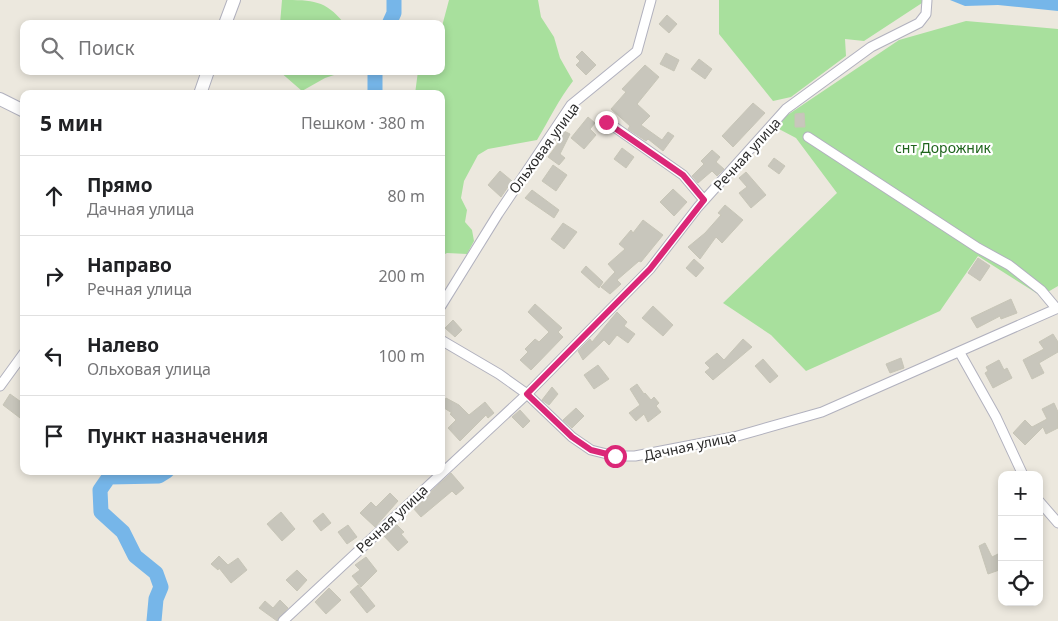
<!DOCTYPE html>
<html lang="ru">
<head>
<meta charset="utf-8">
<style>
	:root { --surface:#fff; --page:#f6f6f6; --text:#202124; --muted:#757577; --line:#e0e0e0 }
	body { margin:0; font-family:"Noto Sans",sans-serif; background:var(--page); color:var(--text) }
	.controls { position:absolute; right:15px; bottom:15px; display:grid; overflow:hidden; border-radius:10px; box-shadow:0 2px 8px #0003 }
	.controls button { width:45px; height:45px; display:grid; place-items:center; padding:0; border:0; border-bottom:1px solid var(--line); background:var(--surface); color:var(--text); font:25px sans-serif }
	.stop { position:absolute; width:15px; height:15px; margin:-11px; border:4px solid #db2777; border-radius:50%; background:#fff }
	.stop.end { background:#db2777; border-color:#fff; box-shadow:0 1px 5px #0008 }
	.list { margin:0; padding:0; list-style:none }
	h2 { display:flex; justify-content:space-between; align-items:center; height:65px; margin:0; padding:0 20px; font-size:21px }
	h2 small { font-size:16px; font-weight:400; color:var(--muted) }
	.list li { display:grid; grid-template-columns:32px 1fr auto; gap:15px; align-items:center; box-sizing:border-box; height:80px; padding:0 20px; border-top:1px solid var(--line) }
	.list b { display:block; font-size:19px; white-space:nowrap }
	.list p { margin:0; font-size:16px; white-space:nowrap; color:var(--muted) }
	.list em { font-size:16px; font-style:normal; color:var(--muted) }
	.icon { flex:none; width:28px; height:28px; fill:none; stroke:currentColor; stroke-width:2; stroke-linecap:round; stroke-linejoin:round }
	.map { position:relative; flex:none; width:1058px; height:621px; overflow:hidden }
	.search { position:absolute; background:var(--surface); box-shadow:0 2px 8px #0003; left:20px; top:20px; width:425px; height:55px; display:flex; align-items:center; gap:12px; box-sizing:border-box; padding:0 18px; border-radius:10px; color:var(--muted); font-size:19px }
	.panel { position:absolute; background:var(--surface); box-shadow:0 2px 8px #0003; left:20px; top:90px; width:425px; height:385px; border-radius:10px }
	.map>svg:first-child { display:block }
	.green { fill:#a8e09d }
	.water { fill:#76b6e9 }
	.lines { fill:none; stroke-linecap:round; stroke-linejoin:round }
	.river { stroke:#76b6e9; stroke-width:15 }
	.building { fill:#c8c6bc; stroke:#c7c5b7 }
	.street-casing { stroke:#b1b1be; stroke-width:11 }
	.secondary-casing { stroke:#b1b1be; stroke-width:14 }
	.street { stroke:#fff; stroke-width:9 }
	.secondary { stroke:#fff; stroke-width:12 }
	.route { stroke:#db2777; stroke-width:6 }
	.labels { text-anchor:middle; stroke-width:4.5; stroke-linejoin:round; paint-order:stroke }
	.street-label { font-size:14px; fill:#2b2b2b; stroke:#fff }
	.park-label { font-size:14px; fill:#20651e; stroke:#fff }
</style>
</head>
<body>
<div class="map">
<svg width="1058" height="621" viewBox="0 0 1058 621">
	<rect width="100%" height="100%" fill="#ece8de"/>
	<path class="green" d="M282,0C313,0 325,0 344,23L350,24H280Z
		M449,0H538L541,17L554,37L560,58L573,81C559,99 549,120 537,140L488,149L478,155L464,181L461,198L467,210L465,222L472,230L474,241L467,254L447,253L441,256V94H415L418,71H441V30Z
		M719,0H923L922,3L864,41L845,39L846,56L791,97L773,101L719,34Z
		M966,21L1058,29V286L1041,296L978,256L940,311L806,371L771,335L723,303L837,193L796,138L777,128L786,116L899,40Z
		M279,71H346L325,78L302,91Z"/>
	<path class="water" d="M950,0H1058V11L998,5L965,6Z"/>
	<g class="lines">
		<path class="river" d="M389,24L394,13V0
			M375,94V71
			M154,621L156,599L161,587L156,573L135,556L123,532L101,512L100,490L109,477L159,476L167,471"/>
	</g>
	<path class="building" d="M667,15L677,24L669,33L659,24Z
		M582,51L596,65L586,75L576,65L580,61L576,57Z
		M666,53L679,60L674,71L660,64Z
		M699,59L712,69L705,79L691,69Z
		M645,65L659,77L637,104L650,116L641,125L662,140L668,132L674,136L663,151L648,139L646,141L628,129L630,126L611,109L626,92L622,89Z
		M753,103L765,113L733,147L722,136Z
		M804,113L805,127H795V114Z
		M588,117L595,123L590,129L596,135L584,149L571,138Z
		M562,130L570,134L560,154L565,158L559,165L548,157L559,142L555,140Z
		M622,148L634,157L626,168L614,159Z
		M712,150L720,157L716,162L724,169L717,176L712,171L698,183L692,176L704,164L701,161Z
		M774,158L785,166L779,174L768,166Z
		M553,165L567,175L556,191L542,181Z
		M500,171L512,181L501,197L488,185Z
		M746,172L766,195L751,208L739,193L747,187L739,178Z
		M673,189L687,202L674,216L660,202Z
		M532,190L559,210L554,218L525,198Z
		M725,205L743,220L722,243L716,237L700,259L688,247L705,233L721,215L718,213Z
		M643,220L663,235L641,262L639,261L617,280L621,284L610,294L601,287L615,272L608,264L625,249L619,244L631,230L633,233Z
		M563,223L577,232L564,249L551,239Z
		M978,258L990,266L980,281L968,273Z
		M694,259L704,268L696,277L686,268Z
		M586,266L603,282L599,288L581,272Z
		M1011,299L1017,313L1001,319L1000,316L977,328L971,318Z
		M535,304L562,328L558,332L563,337L531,370L520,360L528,352L525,349L535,339L539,342L549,332L528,312Z
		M653,306L673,325L663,336L642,318Z
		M617,312L627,322L624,326L635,334L628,343L617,335L609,345L604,340L583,360L578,351L590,339L592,342Z
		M453,320L462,330L455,337L445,328Z
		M1053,334L1058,342V352L1039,363L1044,373L1032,379L1023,360L1044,349L1039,342Z
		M743,339L752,347L713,380L705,372L710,368L705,363L717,353L724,360Z
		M901,358L904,368L890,373L886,364Z
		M763,359L778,376L770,383L755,366Z
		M999,360L1004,370L1007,368L1012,378L993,388L985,373L988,371L986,367Z
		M598,365L609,379L594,389L584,375Z
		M637,384L644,394L645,393L651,400L654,397L659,403L656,406L661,412L648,422L644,414L636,421L629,413L640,405L630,389Z
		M552,387L558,394L549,405L542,400Z
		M10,394L24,404V421L3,405Z
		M446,398L459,405L469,415L485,402L494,413L488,418L486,415L460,441L448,428L456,420L450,414L452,413L441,406Z
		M1054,403L1058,412V428L1046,434L1043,427L1025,445L1013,433L1025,420L1032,427L1047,419L1042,409Z
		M576,408L584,416L572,428L563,420Z
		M520,410L530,421L523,428L512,417Z
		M451,473L464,488L456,495L452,491L421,517L413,508Z
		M390,493L398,501L375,527L360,513L371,502L376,507Z
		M281,512L295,529L282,541L267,524Z
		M323,513L331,523L321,531L313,521Z
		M396,524L404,532L401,534L408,542L398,551L384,536Z
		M348,525L357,537L347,544L338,532Z
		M985,543L992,557L1002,552V569L988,574L979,546Z
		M219,556L228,565L238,558L247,570L231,583L219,568L218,570L211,564Z
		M366,557L377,571L361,587L352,576L360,570L355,565Z
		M297,570L307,580L297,591L286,580Z
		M358,585L375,606L367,613L350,592Z
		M329,588L341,600L326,614L315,602Z
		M280,600L288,608L277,621L259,608L265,601L273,608Z"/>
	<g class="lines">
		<g class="street-casing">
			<path id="street" d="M606,121L683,175L704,200
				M808,137L978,248L1009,265L1041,290L1056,308
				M441,306L498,214L571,105L637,51L651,0
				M441,340L499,374L527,394L572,437L591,450L615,456H635L734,437L822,412L1058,308
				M960,353L996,417L1023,475
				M0,386L24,353
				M1039,501L1058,523
				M283,621L527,394L650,269L698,207L786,109L871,47L919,23L926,14L927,0"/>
		</g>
		<g class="secondary-casing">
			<path id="secondary" d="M225,24L234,0
				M200,94L208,71
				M0,99L24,111"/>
		</g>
		<use href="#street" class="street"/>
		<use href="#secondary" class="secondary"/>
	</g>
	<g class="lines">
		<path class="route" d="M606,122L683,175L704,200L650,269L527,394L572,437L591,450L615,456"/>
	</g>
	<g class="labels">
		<g class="street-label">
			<text transform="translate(544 148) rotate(-54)" y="5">Ольховая улица</text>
			<text transform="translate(747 154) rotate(-48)" y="5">Речная улица</text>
			<text transform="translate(690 446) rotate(-12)" y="5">Дачная улица</text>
			<text transform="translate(392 519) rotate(-43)" y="5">Речная улица</text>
		</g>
		<g class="park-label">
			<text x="943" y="153">снт Дорожник</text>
		</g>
	</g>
</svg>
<div class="controls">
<button>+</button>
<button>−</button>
<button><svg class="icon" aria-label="locate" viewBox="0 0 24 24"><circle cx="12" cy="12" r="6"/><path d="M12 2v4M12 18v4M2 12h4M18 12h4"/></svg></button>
</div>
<div class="stop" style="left:615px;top:456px"></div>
<div class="stop end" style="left:606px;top:122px"></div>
<div class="search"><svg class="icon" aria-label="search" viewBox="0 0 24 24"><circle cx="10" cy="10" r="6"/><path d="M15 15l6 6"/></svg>Поиск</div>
<section class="panel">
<h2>5 мин<small>Пешком · 380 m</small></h2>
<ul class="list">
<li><svg class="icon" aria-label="ahead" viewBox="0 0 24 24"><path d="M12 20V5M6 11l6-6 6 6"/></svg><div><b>Прямо</b><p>Дачная улица</p></div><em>80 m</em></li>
<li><svg class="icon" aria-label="right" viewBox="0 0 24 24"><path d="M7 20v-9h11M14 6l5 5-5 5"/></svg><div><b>Направо</b><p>Речная улица</p></div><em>200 m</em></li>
<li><svg class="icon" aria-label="left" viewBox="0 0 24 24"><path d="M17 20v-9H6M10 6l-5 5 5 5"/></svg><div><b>Налево</b><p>Ольховая улица</p></div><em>100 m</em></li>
<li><svg class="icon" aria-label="arrive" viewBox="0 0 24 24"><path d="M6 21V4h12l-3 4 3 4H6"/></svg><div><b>Пункт назначения</b></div></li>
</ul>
</section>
</div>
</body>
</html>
